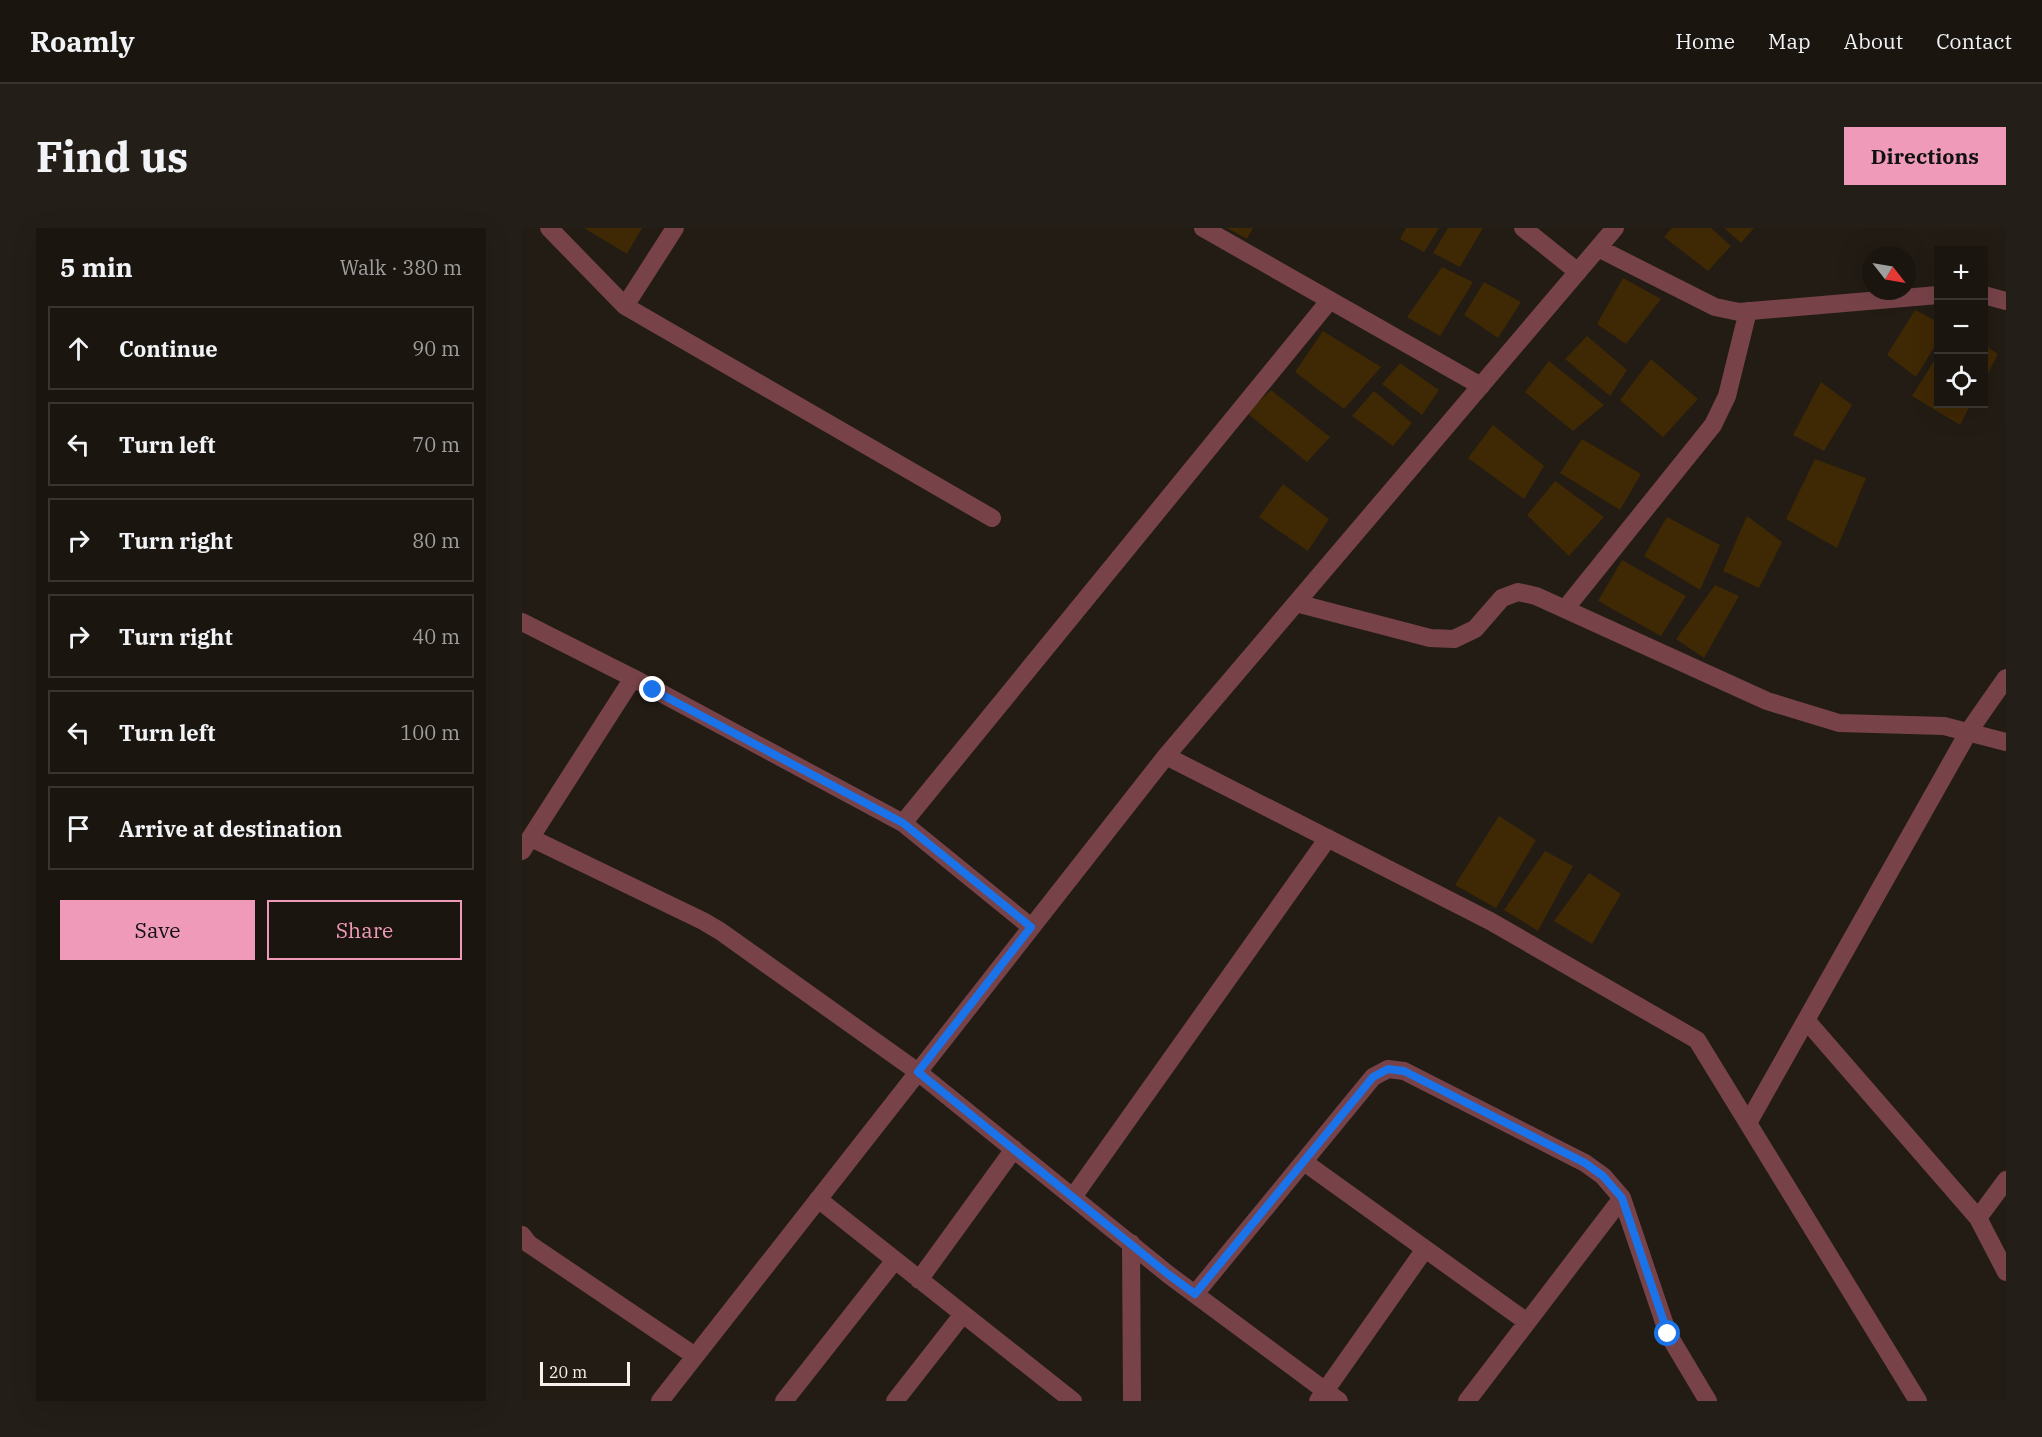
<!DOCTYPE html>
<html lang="en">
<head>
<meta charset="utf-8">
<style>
	:root { --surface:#1a150f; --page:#231e18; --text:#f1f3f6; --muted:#9f9f9e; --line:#38342f; --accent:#ef9ab8 }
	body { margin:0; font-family:"IBM Plex Serif",serif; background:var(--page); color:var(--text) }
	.controls { position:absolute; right:18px; top:18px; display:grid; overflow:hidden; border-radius:0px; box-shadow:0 6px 24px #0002 }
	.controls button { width:54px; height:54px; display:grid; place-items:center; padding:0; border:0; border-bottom:2px solid var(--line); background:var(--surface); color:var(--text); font:30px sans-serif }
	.compass { position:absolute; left:1340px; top:18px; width:54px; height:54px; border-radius:50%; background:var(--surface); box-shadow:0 6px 24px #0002; rotate:121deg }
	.scale { position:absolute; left:18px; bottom:15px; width:90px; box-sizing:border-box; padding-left:6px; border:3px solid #f6f1ec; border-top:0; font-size:16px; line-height:21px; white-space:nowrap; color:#f6f1ec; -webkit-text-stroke:4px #231c14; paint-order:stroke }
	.stop { position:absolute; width:18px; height:18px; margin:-14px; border:4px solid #1a73e8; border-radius:50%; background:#fff }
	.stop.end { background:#1a73e8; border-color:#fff; box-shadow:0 2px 6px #0008 }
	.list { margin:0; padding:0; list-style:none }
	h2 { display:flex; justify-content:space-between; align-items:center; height:78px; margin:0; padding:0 24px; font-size:26px }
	h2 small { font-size:20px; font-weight:400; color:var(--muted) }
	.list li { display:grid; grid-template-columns:39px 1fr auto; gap:18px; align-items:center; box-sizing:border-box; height:84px; margin:0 12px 12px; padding:0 12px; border:2px solid var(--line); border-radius:0px }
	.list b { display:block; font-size:22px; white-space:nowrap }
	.list em { font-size:20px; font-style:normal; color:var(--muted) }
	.actions { display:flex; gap:12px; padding:18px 24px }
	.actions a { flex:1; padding:14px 0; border:2px solid var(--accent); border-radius:0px; text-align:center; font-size:21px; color:var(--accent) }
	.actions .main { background:var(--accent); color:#111 }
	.icon { flex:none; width:33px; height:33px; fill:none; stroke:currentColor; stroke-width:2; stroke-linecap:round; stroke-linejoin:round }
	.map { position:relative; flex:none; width:1484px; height:1173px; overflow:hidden; border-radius:0px }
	header { display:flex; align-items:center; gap:36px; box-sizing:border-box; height:84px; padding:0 30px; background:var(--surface); border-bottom:2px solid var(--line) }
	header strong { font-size:28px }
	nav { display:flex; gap:33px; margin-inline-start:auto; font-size:21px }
	.intro { display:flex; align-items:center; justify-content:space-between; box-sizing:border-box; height:144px; padding:0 36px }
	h1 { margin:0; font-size:42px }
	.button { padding:15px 27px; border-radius:0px; background:var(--accent); color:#111; font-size:21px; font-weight:700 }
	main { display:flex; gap:36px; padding:0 36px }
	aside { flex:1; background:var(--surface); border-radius:0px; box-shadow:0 6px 24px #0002 }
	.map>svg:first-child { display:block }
	.building { fill:#3f2804 }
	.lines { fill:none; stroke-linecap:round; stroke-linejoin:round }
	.minor { stroke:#774349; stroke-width:18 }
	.route { stroke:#1a73e8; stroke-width:8 }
</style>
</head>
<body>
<header>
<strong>Roamly</strong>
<nav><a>Home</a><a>Map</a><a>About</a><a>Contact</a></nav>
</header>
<div class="intro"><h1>Find us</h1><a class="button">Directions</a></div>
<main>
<aside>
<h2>5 min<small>Walk · 380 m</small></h2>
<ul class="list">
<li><svg class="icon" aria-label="ahead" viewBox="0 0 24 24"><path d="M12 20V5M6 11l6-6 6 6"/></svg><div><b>Continue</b></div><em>90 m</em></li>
<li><svg class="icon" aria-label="left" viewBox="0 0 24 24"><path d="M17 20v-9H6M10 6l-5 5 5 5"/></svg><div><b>Turn left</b></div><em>70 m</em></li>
<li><svg class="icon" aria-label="right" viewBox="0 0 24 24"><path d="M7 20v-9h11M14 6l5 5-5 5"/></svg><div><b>Turn right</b></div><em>80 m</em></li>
<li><svg class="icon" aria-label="right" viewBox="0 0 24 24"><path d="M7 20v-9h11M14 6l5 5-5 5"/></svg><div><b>Turn right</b></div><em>40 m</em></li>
<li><svg class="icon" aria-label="left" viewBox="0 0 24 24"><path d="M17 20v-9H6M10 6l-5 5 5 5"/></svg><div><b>Turn left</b></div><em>100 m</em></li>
<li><svg class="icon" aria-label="arrive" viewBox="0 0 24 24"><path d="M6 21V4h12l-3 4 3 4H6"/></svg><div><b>Arrive at destination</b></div></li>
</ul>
<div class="actions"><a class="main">Save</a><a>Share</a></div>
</aside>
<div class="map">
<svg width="1484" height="1173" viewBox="0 0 1484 1173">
	<rect width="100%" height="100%" fill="#231c14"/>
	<path class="building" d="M62,0H120L105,26Z
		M705,0H731L725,11Z
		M884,0H917L902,24L878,11Z
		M926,0H961L938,39L911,25Z
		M1150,0H1189L1209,18L1186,43L1142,9Z
		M1202,0H1232L1219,15Z
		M920,39L951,54L918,108L885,89Z
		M1101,50L1139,71L1104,116L1075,96Z
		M962,54L999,74L976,110L942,87Z
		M1393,82L1416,94V113L1394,149L1365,127Z
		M801,103L859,139L822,181L773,144Z
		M1065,108L1105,142L1088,168L1043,131Z
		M1462,117L1476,126L1462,153Z
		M1416,127V176H1449L1438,197L1390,168Z
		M1129,131L1176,171L1141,209L1098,172Z
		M1027,133L1082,177L1051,203L1003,164Z
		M878,135L917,162L900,187L860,156Z
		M1299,154L1330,177L1302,223L1271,207Z
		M749,162L808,209L785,234L725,185Z
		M852,163L890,195L871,218L830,188Z
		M971,197L1022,238L1002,271L946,230Z
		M1060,211L1119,246L1098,282L1038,245Z
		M1293,231L1344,250L1315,320L1264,291Z
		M1033,253L1082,289L1047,328L1005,287Z
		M761,256L807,291L786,323L737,289Z
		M1225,288L1260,314L1237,360L1201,343Z
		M1145,289L1198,317L1178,362L1122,328Z
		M1100,332L1164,368L1139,408L1076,373Z
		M1193,357L1217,368L1182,430L1154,411Z
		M977,588L1014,612L974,680L933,657Z
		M1023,623L1051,638L1016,703L982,682Z
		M1067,645L1099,666L1070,716L1032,693Z"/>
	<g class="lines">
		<path class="minor" d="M27,0L103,78L470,290
			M681,0L959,158
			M1001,0L1056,44
			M1093,0L644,528L968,693L1175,812L1396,1173
			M1076,20L1193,79L1217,84L1416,67
			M1462,67L1484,73
			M103,78L153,0
			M774,375L908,410L932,411L953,401L980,370L996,364L1014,368L1245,473L1317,495L1422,498L1484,514
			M1043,381L1191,197L1205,168L1226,83
			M0,394L111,450L381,595L509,699
			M381,595L808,72
			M9,610L181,693L198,703L396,844L647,1047L817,1173
			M0,623L111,450
			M1284,792L1456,990L1484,1044
			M1226,895L1447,503L1484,450
			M782,934L1005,1094
			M551,969L806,610
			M296,971L551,1173
			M1456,990L1484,952
			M0,1007L7,1016L173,1128
			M609,1015L610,1173
			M397,1052L492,921
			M673,1066L851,849L866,841L882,843L1063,935L1081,948L1100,970L1146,1106L1186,1173
			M138,1173L644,528
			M262,1173L373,1032
			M373,1173L441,1086
			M796,1173L903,1021
			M945,1173L1100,970"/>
	</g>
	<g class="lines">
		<path class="route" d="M131,462L381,595L509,699L396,844L647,1047L673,1066L851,849L866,841L882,843L1063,935L1081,948L1100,970L1146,1106"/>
	</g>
</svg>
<div class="controls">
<button>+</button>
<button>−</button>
<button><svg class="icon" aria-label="locate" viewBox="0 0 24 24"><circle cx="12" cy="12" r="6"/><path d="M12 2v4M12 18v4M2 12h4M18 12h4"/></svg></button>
</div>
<svg class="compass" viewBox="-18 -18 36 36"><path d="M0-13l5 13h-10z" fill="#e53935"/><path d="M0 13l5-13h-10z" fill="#9f9f9e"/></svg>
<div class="scale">20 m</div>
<div class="stop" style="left:1146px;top:1106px"></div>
<div class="stop end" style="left:131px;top:462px"></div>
</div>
</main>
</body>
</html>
